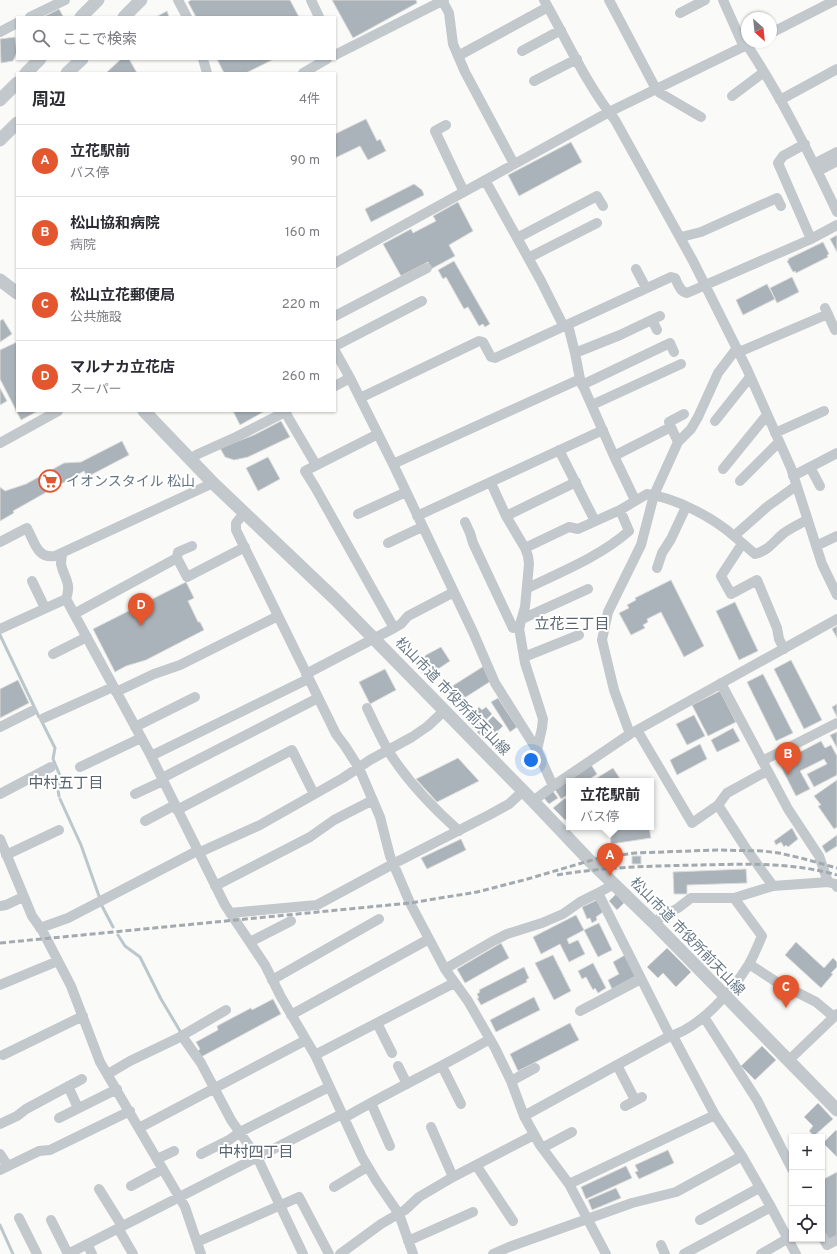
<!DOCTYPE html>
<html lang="ja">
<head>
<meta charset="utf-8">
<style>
	:root { --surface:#fff; --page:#f7f7f7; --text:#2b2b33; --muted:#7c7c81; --line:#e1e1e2; --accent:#e4572e }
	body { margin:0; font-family:Overpass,"Noto Sans JP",sans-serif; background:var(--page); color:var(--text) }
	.controls { position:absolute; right:12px; bottom:12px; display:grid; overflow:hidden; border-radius:0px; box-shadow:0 1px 3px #0004 }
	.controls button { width:36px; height:36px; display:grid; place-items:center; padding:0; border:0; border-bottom:1px solid var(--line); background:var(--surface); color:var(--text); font:20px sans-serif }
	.compass { position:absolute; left:741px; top:12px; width:36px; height:36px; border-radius:50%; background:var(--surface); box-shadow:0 1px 3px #0004; rotate:153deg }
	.you { position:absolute; left:531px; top:760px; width:14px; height:14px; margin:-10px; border:3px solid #fff; border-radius:50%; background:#1a73e8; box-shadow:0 0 0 6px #1a73e833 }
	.badge { display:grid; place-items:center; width:26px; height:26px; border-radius:50%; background:var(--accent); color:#fff; font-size:13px; font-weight:700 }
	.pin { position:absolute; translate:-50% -33px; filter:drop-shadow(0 1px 2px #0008) }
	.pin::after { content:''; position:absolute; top:21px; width:14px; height:12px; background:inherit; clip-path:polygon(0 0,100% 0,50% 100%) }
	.popup { position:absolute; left:566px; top:778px; width:88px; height:52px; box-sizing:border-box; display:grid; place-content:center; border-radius:0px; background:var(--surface); filter:drop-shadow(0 1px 3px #0005); font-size:13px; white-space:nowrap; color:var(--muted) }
	.popup b { font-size:15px; color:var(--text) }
	.popup::after { content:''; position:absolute; left:50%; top:100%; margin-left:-8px; border:8px solid transparent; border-top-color:var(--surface) }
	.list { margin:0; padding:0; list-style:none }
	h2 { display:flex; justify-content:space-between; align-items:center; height:52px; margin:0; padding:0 16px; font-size:17px }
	h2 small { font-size:13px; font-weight:400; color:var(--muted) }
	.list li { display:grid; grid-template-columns:26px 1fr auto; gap:12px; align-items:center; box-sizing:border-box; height:72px; padding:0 16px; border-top:1px solid var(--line) }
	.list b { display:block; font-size:15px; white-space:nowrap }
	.list p { margin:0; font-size:13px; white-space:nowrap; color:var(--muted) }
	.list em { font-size:13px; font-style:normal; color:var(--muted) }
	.icon { flex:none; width:22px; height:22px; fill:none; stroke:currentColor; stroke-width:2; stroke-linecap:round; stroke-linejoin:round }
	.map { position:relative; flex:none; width:837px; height:1254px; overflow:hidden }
	.search { position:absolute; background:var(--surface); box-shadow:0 1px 3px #0004; left:16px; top:16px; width:320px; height:44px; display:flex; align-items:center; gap:10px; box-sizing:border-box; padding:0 14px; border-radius:0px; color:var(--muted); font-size:15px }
	.panel { position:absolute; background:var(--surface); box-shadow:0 1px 3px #0004; left:16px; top:72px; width:320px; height:340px; border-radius:0px }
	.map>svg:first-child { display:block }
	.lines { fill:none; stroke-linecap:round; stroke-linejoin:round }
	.stream { stroke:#bbc7cb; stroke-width:3 }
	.building { fill:#aab3b9; stroke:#dcdcda }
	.minor { stroke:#c3c8cc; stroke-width:10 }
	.tertiary { stroke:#c3c8cc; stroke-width:13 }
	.rail { stroke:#a2aab0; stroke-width:3; stroke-dasharray:6 3; stroke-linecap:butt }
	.labels { text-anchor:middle; stroke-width:4; stroke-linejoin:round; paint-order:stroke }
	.poi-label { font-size:14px; fill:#657683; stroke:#fff; text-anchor:start }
	.street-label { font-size:14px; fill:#657683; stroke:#fff }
	.neighbourhood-label { font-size:15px; fill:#57646e; stroke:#fff }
</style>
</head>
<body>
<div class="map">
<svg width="837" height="1254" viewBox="0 0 837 1254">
	<rect width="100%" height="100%" fill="#fafaf8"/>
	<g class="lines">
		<path class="stream" d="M0,635L39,717
			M41,720L55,748L53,759L61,778L58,790L59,796
			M60,799L81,845L99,896
			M102,906L113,927
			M118,935L125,946L140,957L161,999L180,1031
			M0,1225L13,1254"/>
	</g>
	<path class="building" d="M191,0H290L299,17H196L188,2Z
		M332,0H416L417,3L353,38Z
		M59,9L63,16L61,17H46L45,16Z
		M167,11L169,17H156Z
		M15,37L17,52L13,61L1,63L0,39Z
		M121,59H129L137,73H106Z
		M217,59H274L246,73H224Z
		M366,119L377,141L380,139L386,151L368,160L360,146L335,158V134Z
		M571,142L582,162L519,196L508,175Z
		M414,184L422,190L424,195L371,222L365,209Z
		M458,202L473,231L449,245L455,256L431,269L428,262L401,276L383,244L411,229L413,233L436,221L433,216Z
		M837,235V252L830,239Z
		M823,242L829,254L827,255L828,257L796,273L795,271L793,272L787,261L789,260L788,259Z
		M454,261L490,324L485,327L483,324L479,326L468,307L464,309L446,277L443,279L438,270Z
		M792,277L799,292L777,303L770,288Z
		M767,284L775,299L743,315L736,300Z
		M3,319L12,334L0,342V321Z
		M17,342V411H38L21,420L0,379V350Z
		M0,388L7,401L0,405Z
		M233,411H265L240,425Z
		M281,421L290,437L248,457L234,460L225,457L220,448L254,435Z
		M122,441L129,455L87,477L84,471L13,511L14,513L0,521V487L5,491L26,484L64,463L81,462Z
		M268,457L280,479L258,491L246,468Z
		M671,580L704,646L684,657L661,612L647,619L648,622L643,625L645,628L631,635L619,613L629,608L627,605L636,600L635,598Z
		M186,582L194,598L188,601L198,622H200L204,630L146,660L126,666L115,672L93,629Z
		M735,602L758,651L739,660L716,611Z
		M837,626V638L832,629Z
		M441,647L450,661L429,675L422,673L418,664L426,655Z
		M791,660L822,720L804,729L774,669Z
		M484,666L491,681L458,702L446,690Z
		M385,669L396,690L370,704L359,682Z
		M763,674L793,733L776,741L747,682Z
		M18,680L29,703L0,718V689Z
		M720,691L736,722L708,736L692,705Z
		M498,698L517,727L510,732L491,702Z
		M837,704V717L832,707Z
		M479,707L482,710L486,707L492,714L475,730L466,720Z
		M694,715L705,736L687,745L676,724Z
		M493,716L503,726L487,741L477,732Z
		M733,728L740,741L717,752L711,740Z
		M837,732V748L830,735Z
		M821,741L825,748L831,745L837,756V775L814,787L807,774L827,764L824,759L800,771L810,789L796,796L779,763Z
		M700,744L707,759L677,775L670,760Z
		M458,758L479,781L437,802L416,779Z
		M590,763L597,774L587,781H569V794L561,799L554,788Z
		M613,768L621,780L592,781Z
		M837,780V827L834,829L818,806L821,805L814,796Z
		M552,790L558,798L549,804L543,797Z
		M565,798L569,803V816L565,820L553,808Z
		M609,827H649L651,838L611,844Z
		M792,828L798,839L788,847L786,845L784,847L781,842L776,845L774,841Z
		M837,835V846L826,853L822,846Z
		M461,839L466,850L427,869L421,858Z
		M632,856H641V864H632Z
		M746,869L747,883L687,885V894H674L673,872Z
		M616,894L624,903L617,910L609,901Z
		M597,900L603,912L596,917L597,920L592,923L590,918L587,919L582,907Z
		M576,915L584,930L567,939L569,944L578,940L585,954L569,962L560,944L541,954L533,937Z
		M599,923L612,950L598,957L584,930Z
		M796,942L824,968L833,958L837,962V967L831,973L833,974L821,988L785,955Z
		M501,943L509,958L465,983L457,969Z
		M667,948L691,972L676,987L663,973L658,978L647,967Z
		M553,955L571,991L554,1000L535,963Z
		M625,955L636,976L612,989L608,980L619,974L613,962Z
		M593,963L606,988L598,993L595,988L593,990L586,977L582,979L578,971Z
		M524,967L529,978L526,980L527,982L481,1005L477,998H479L477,994L480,992L479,990Z
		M534,997L540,1010L496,1032L490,1020Z
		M273,999L281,1014L201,1057L198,1051L200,1049L196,1042L218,1030L217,1026L251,1008L252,1010Z
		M570,1023L579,1040L518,1071L510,1054Z
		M762,1046L776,1060L755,1080L741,1066Z
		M818,1103L833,1119L814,1136L809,1131L813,1126L804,1117Z
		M836,1130L837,1131V1157L823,1143Z
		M668,1150L674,1163L639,1179L635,1172L638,1171L635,1165Z
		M626,1166L632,1178L586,1199L581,1187Z
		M837,1172V1236L828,1241L822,1231V1180Z
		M616,1188L621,1198L592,1210L588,1200Z"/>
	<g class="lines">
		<path class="minor" d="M178,0L187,17
			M311,0L319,17
			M442,0L449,13L453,44L465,72L514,164
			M544,0C567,40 586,84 615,120L693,261L747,369L791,468L822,564L837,595
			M609,0L656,89L660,93L701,117
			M723,0L744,47
			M680,13L705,0
			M30,17L65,0
			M0,32L17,23
			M771,33L836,0
			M747,45C782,98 810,155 837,212
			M522,51L561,30
			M335,55L444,0
			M458,56L548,7
			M203,59L207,73
			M303,73L327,59
			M534,81L577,59
			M732,96L764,72
			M780,100L837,69
			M446,125L435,131L464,192
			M805,144L783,156L778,163L811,239
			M814,164L837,152
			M818,171L837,161
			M485,180L541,281L564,327
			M681,237L701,232L777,198L781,206
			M517,238L597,196L603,206
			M528,258L597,223
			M335,263L609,112L753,42
			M636,269L646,288
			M825,308L835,330
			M335,316L427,268
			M652,320L657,330
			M568,325L575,353L580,379L614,456L635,500
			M335,346L422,301
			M335,351L350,378L393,464L473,632L495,683L537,750L553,786
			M739,352L828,314
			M575,353L620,335L660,316
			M582,385L670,343L674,352
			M335,386L350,378
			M360,398L479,341L483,342L491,357L495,358L671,277L675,278C678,284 680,292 687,293L809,240L837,225
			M592,405L681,364
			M285,412L316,465
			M715,421L750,377
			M669,422L684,414
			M775,433L824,411
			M378,434L305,471L315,487L394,628
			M0,443L58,411
			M559,450L595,521
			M614,456L671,427L678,442
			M190,459L198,454L236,437L287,411
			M393,464L580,379
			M810,467L820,486
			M723,469L767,415
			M793,476L837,453
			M740,481L779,442
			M491,483L506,516L525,548L528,556L529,564L525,607L519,628L525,663L543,719L542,728L537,750
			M244,513L236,523V530L336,734L345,746L359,768L380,817L390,856L410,903L445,969L468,1001L495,1048L511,1081L524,1116L540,1145L569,1184L606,1254
			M358,514L406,492
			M417,516L603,430
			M506,516L576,482
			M465,522L470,533L473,543L513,628L520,626
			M734,536L768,506L796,486
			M0,542L27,528C34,541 37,559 55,556L213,483
			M388,543L422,527
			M742,544L721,576L731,594L757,580L777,628L779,639L784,649
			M816,546L837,536
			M525,548L569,527L578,529L620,510L647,494C676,498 712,517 734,536C741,542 748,548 755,554C768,551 774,541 784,533C791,528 799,524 807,520
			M177,558L178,552L192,546
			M657,568L662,553L671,539L686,507
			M32,581L45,608
			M528,588C563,571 599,557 629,531L620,510
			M66,599L149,752L225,905L265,965L281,997L315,1055L362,1157L377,1182L399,1214L413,1254
			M74,614L177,558L187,577L245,547
			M522,619L588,589
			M0,629L66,599C72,583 64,578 61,564C61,561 62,557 62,554
			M53,654L87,637
			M524,657L579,635
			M306,674L394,628L401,624L408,616L454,592
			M721,683L788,809L819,856L828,882
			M116,692L154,674L180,665L278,616
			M367,708C374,723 381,738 389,752C408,782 432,807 459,831
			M44,718L113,687
			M0,727L32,711
			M135,727L195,697
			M637,730L692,823L718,805L727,793L767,771
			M630,734L614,690L602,640L608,612L641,545L654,495L678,442L691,429L698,417L718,373L737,348
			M151,756L308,679
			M762,761L837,723
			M80,767L141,738
			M162,778L318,698
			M0,794L51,767
			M135,794L163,781
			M533,801L553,786L630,734L837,619
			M718,805L747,850L773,886
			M177,810L292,750L314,794
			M145,821L175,805
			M0,839L32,916L42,930L71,986L100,1062L185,1207L201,1254
			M198,853L260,825L343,778L370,760L412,737L428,726L445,710
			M6,855L59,830
			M614,884L598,893L670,1036
			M215,886L310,837L334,820L373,800
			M0,906L6,905L23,897
			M230,913L317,905L393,864L489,815L509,804L523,791
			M653,922L678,908L691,898H734L773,886L828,882L835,884L837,887
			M40,928L68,918L197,851
			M250,942L291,921
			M749,964L775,981L816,1002L834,1017
			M445,969L493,941L507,934L542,923L563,914L580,902L598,893
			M272,980L379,919
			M0,985L58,961
			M580,1011L641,979
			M291,1015L429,939
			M704,1017L757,1100L792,1169
			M377,1023L392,1053
			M182,1036L201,1063L231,1120L257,1157L303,1254
			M673,1036L715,1115L742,1156L771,1207L796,1254
			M3,1055L83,1016
			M315,1055L454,983
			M788,1061L837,1014
			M617,1065L635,1100
			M398,1066L407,1084
			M442,1066L461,1104
			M108,1074L130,1061L178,1038L226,1010
			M511,1081L535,1068
			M68,1086L78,1108
			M371,1103L390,1146
			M625,1106L642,1097
			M524,1116L670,1036C700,1028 733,990 749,964C754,955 758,945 762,936L734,898
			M59,1118L117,1089
			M344,1118C392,1090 442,1067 490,1039
			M0,1124L17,1116L26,1109L82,1079
			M431,1127L453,1177
			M139,1128L306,1040
			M542,1148L572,1132
			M0,1154L8,1166
			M201,1154L229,1140L240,1132L329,1087
			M157,1159L174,1151
			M476,1165L513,1221
			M0,1170L39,1151L50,1150L130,1111
			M569,1184L715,1115
			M131,1186L163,1169
			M334,1187L367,1167
			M99,1189L122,1226
			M19,1218L37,1254
			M51,1220L68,1254
			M700,1220L759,1188
			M118,1228L133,1254
			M822,1236L827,1245L837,1240
			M408,1241L473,1212
			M197,1242L299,1197L329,1254
			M87,1244L92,1254
			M661,1245L665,1254
			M68,1254L342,1114
			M340,1254L381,1224L405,1210L419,1197L453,1177L534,1135
			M493,1254L509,1247L632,1203L676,1192L742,1156
			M684,1254L771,1207
			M761,1254L792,1236"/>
		<path class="tertiary" d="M81,17L98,0
			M124,17L141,0
			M26,73L40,59
			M67,73L82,59
			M0,100L17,83
			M0,140L17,123
			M0,280L17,293
			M144,411L213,483L336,600L533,801L589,860L653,922L837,1110"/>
		<path class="rail" d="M557,875C604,867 651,866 699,865C745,864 792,862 837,875
			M0,943L410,903L477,892L524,880L599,858L635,853L717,850L763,851L779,853L801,858L837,868"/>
	</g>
	<defs>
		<g id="supermarket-ring" transform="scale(1.15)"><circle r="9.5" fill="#fff" stroke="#e4572e" stroke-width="1.5"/><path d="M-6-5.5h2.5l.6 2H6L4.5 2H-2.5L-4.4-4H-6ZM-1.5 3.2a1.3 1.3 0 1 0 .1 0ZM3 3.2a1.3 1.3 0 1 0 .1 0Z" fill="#e4572e"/></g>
	</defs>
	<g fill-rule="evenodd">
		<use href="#supermarket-ring" x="50" y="481"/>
	</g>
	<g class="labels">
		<g class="poi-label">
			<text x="66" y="486">イオンスタイル 松山</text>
		</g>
		<g class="street-label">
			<text transform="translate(453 696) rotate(46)" y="5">松山市道 市役所前天山線</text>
			<text transform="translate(688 936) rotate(46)" y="5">松山市道 市役所前天山線</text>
		</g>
		<g class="neighbourhood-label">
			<text x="572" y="629">立花三丁目</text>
			<text x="66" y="788">中村五丁目</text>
			<text x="256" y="1157">中村四丁目</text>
		</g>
	</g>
</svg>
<div class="controls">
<button>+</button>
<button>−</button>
<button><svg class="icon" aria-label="locate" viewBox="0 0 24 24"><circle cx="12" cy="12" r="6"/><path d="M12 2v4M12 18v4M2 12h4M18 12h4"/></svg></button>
</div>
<svg class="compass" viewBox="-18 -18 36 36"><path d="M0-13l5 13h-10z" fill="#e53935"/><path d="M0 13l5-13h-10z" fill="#7c7c81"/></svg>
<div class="you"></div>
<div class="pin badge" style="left:610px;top:876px">A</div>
<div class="popup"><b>立花駅前</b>バス停</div>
<div class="pin badge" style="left:788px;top:775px">B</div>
<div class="pin badge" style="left:786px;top:1008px">C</div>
<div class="pin badge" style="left:141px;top:626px">D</div>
<div class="search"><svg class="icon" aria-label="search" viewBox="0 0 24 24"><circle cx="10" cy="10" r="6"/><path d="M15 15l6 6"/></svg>ここで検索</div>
<section class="panel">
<h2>周辺<small>4件</small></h2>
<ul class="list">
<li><span class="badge">A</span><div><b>立花駅前</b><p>バス停</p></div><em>90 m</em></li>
<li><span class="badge">B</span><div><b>松山協和病院</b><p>病院</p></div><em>160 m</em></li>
<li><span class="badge">C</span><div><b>松山立花郵便局</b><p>公共施設</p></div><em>220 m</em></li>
<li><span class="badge">D</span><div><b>マルナカ立花店</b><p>スーパー</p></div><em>260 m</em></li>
</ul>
</section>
</div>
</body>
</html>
